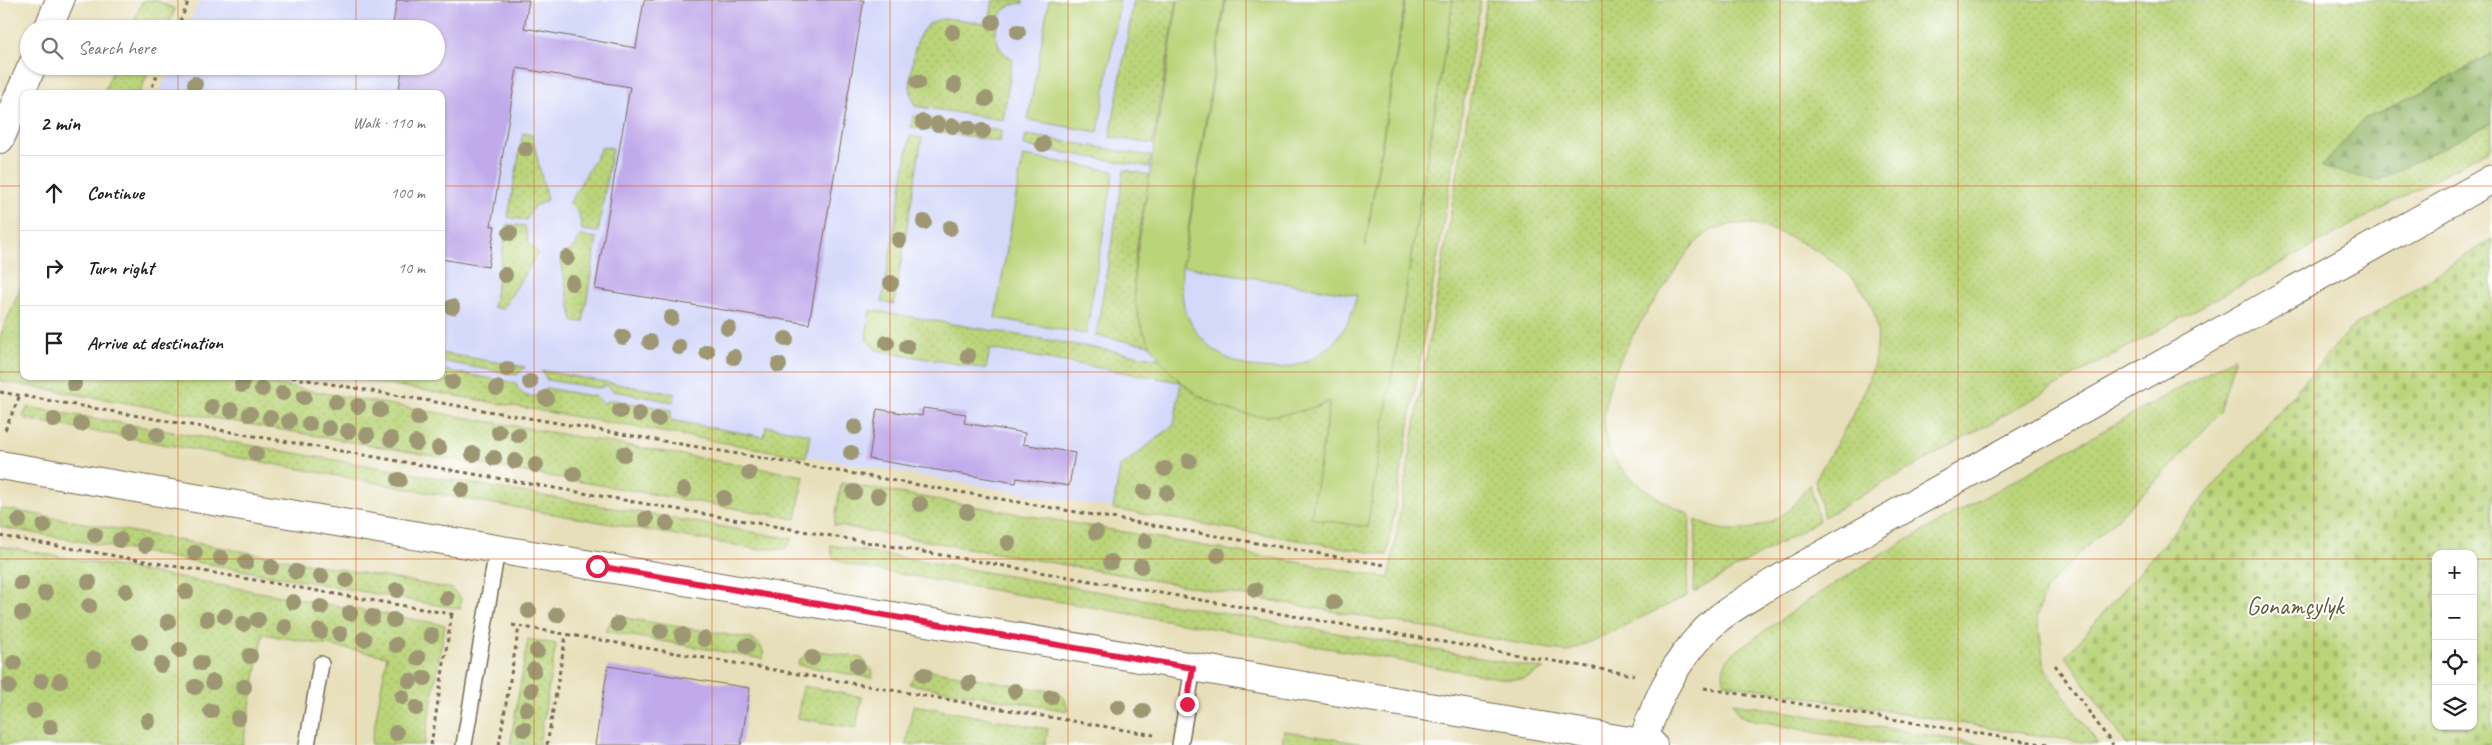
<!DOCTYPE html>
<html lang="en">
<head>
<meta charset="utf-8">
<style>
	:root { --surface:#fff; --page:#f6f6f6; --text:#202124; --muted:#757577; --line:#e0e0e0 }
	body { margin:0; font-family:Caveat,sans-serif; background:var(--page); color:var(--text) }
	.controls { position:absolute; right:15px; bottom:15px; display:grid; overflow:hidden; border-radius:10px; box-shadow:0 1px 4px #0004 }
	.controls button { width:45px; height:45px; display:grid; place-items:center; padding:0; border:0; border-bottom:1px solid var(--line); background:var(--surface); color:var(--text); font:25px sans-serif }
	.stop { position:absolute; width:15px; height:15px; margin:-11px; border:4px solid #e11d48; border-radius:50%; background:#fff }
	.stop.end { background:#e11d48; border-color:#fff; box-shadow:0 1px 5px #0008 }
	.list { margin:0; padding:0; list-style:none }
	h2 { display:flex; justify-content:space-between; align-items:center; height:65px; margin:0; padding:0 20px; font-size:21px }
	h2 small { font-size:16px; font-weight:400; color:var(--muted) }
	.list li { display:grid; grid-template-columns:32px 1fr auto; gap:15px; align-items:center; box-sizing:border-box; height:75px; padding:0 20px; border-top:1px solid var(--line) }
	.list b { display:block; font-size:19px; white-space:nowrap }
	.list em { font-size:16px; font-style:normal; color:var(--muted) }
	.icon { flex:none; width:28px; height:28px; fill:none; stroke:currentColor; stroke-width:2; stroke-linecap:round; stroke-linejoin:round }
	.map { position:relative; flex:none; width:2492px; height:745px; overflow:hidden }
	.search { position:absolute; background:var(--surface); box-shadow:0 1px 4px #0004; left:20px; top:20px; width:425px; height:55px; display:flex; align-items:center; gap:12px; box-sizing:border-box; padding:0 18px; border-radius:28px; color:var(--muted); font-size:19px }
	.panel { position:absolute; background:var(--surface); box-shadow:0 1px 4px #0004; left:20px; top:90px; width:425px; height:290px; border-radius:10px }
	.map>svg:first-child { display:block }
	.built { fill:#d4d8f9 }
	.grass { fill:url(#grass-dots); stroke:#7a7f4c }
	.forest { fill:url(#forest-firs); stroke:#677044 }
	.cemetery { fill:url(#cemetery-stones); stroke:#7a7f4c; fill-rule:evenodd }
	.pitch { fill:#bad479; stroke:#7a7f4c }
	.building { fill:#c0aaea }
	.lines { fill:none; stroke-linecap:round; stroke-linejoin:round }
	.lane-casing { stroke:#776954; stroke-width:18 }
	.street-casing { stroke:#776954; stroke-width:30 }
	.path { stroke:#776954; stroke-width:3; stroke-dasharray:4 4; stroke-linecap:butt }
	.lane { stroke:#fff; stroke-width:15 }
	.street { stroke:#fff; stroke-width:28 }
	.tree { fill:#9d9873 }
	.route { stroke:#e11d48; stroke-width:6 }
	.grid { fill:none; stroke:#d7540e; stroke-width:1; stroke-opacity:0.55 }
	.labels { text-anchor:middle; stroke-width:4; stroke-linejoin:round; paint-order:stroke }
	.park-label { font-size:25px; fill:#615d39; stroke:#fff }
</style>
</head>
<body>
<div class="map">
<svg width="2492" height="745" viewBox="0 0 2492 745">
	<defs>
		<pattern id="grass-dots" width="8" height="8" patternUnits="userSpaceOnUse" patternTransform="scale(1.25)"><rect width="8" height="8" fill="#bad479"/><path d="M2 2h.1M6 6h.1" fill="none" stroke="#a1b668" stroke-width="1.8" stroke-linecap="round"/></pattern>
		<pattern id="forest-firs" width="22" height="20" patternUnits="userSpaceOnUse" patternTransform="scale(1.25)"><rect width="22" height="20" fill="#93b669"/><path d="M5 1l3.5 6h-7zM16 11l3.5 6h-7z" fill="#799456"/></pattern>
		<pattern id="cemetery-stones" width="16" height="16" patternUnits="userSpaceOnUse" patternTransform="scale(1.25)"><rect width="16" height="16" fill="#bad479"/><path d="M2 7V4a2 2 0 0 1 4 0v3zM10 15v-3a2 2 0 0 1 4 0v3z" fill="#a1b668"/></pattern>
	</defs>
	<rect width="100%" height="100%" fill="#fff"/>
	<filter id="ink" filterUnits="userSpaceOnUse"><feTurbulence type="fractalNoise" baseFrequency=".02" numOctaves="2"/><feDisplacementMap in="SourceGraphic" scale="10" xChannelSelector="R" yChannelSelector="G"/><feConvolveMatrix kernelMatrix="1 2 1 2 8 2 1 2 1" color-interpolation-filters="sRGB"/></filter>
	<filter id="wash" filterUnits="userSpaceOnUse"><feTurbulence type="fractalNoise" baseFrequency=".0096" numOctaves="4" result="noise"/><feDisplacementMap in="SourceGraphic" scale="20" xChannelSelector="R" yChannelSelector="G"/><feGaussianBlur stdDeviation="1.12" result="paint"/><feColorMatrix in="noise" values="0 0 0 0 0 0 0 0 0 0 0 0 0 0 0 0 0 1.4 0 .05"/><feComposite in="paint" operator="in"/></filter>
	<g filter="url(#wash)">
		<rect width="100%" height="100%" fill="#e7dfb9"/>
		<path class="built" d="M200,0H1481L1386,555L339,376H441V94H159L171,66H436V29H187Z"/>
		<path class="grass" d="M143,0H155L175,9L167,29H131Z
			M993,0H1023V3C992,3 986,48 1013,59L1003,120L915,106C908,90 910,76 913,60C921,7 947,18 989,24Z
			M1134,0H1177L1153,144L1110,137Z
			M1453,0H1481L1387,555L1113,509L1120,467L1174,425L1181,382L1207,401L1234,411L1317,407L1330,401L1311,518L1367,527Z
			M1487,0H2492V53L2425,91L2364,119L2377,181L2492,123V148L2056,386L1824,517L1815,480C1869,387 1930,307 1800,242C1774,229 1742,216 1713,230C1690,241 1675,273 1660,293C1630,336 1579,415 1619,465C1637,488 1665,502 1690,515L1687,596L1568,652L834,525L841,483L1389,578Z
			M115,66H151L139,94H103Z
			M913,116L1001,131L1000,142L911,127Z
			M523,133L532,135L547,200L534,206L526,220L508,217Z
			M1026,135L1151,156L1149,167L1024,146Z
			M910,136L922,138L894,304L882,302Z
			M602,147L612,148L598,232L582,230L579,214L569,204Z
			M1124,170L1150,175C1141,228 1119,296 1151,345L1096,336Z
			M507,224L525,226L528,242L538,252L503,309L493,307Z
			M581,236L597,238L583,322L573,321L560,256L573,249Z
			M24,280V376H225L804,476L796,519L0,381V336Z
			M870,310L1160,359L1180,382L990,349L986,369L876,350L866,339Z
			M441,353L525,367L517,375L441,361Z
			M2235,357L2220,412L2162,476L2080,553L2045,590L2037,616L2045,668L2098,744L2001,730L1724,683C1722,670 1723,664 1732,654L1810,599L1884,553Z
			M441,370L516,383C519,398 537,402 545,388L597,397L603,403L612,400L671,410L670,420L764,437L766,426L810,434L806,457L341,376H441Z
			M542,371L675,394L673,402L613,391L606,385L599,388L547,380Z
			M28,407L793,539L785,549H757L448,496L26,419L23,416Z
			M1810,484L1819,521L1694,592L1696,520C1726,538 1768,531 1793,506C1799,499 1804,491 1810,484Z
			M0,508L452,589L461,598L460,609L0,527Z
			M830,545L1544,669L1524,679H1505L854,566L833,558Z
			M0,546L445,625L424,745H371L387,656L263,634L243,745H0Z
			M618,617L748,638C758,641 765,648 763,659L605,631L611,620Z
			M528,639L556,644L539,745H510Z
			M814,650L862,658L873,673L872,678L798,665L799,660Z
			M924,669L1056,692L1065,699L1068,711L909,684L916,673Z
			M803,686L862,697L856,728L797,718Z
			M1733,703L1987,745H1896L1818,733L1746,718L1739,715Z
			M913,705L1048,729L1045,745H906Z
			M1284,731L1370,745H1282Z"/>
		<path class="forest" d="M2492,53V123L2377,181L2321,167L2364,119L2425,91Z"/>
		<path class="cemetery" d="M2492,239V745H2127L2066,656L2349,330ZM2436,554H2473V726H2436Z"/>
		<path class="pitch" d="M1049,0H1120L1098,132L1028,120Z
			M1178,0H1225L1182,267C1181,282 1181,297 1186,312C1209,375 1298,389 1339,336C1349,324 1353,310 1357,295L1183,266L1226,0H1405L1365,247L1406,0H1453L1367,527L1311,518L1330,401C1308,410 1287,416 1263,416C1196,413 1135,354 1134,286C1134,277 1135,268 1136,259Z
			M1023,156L1114,171L1086,334L995,318Z"/>
		<g id="blocks">
			<path class="building" d="M397,0H529L524,28L636,48L644,0H864L809,324L595,289L630,87L517,68L491,226H495L488,267L441,259V94H398L402,71L385,68L386,66H436V29H392Z
				M923,408L966,414L964,423L1025,433L1023,444L1075,453L1069,486L1017,478L1016,483L869,459L877,409L922,416Z
				M608,666L750,688L741,745H595Z"/>
		</g>
	</g>
	<g filter="url(#ink)">
		<use href="#blocks" fill-opacity="0" stroke="#776954" stroke-width="1"/>
		<g class="lines">
			<g class="lane-casing">
				<path id="lane" d="M307,745L321,664
					M464,745L497,550
					M1180,745L1193,668"/>
			</g>
			<g class="street-casing">
				<path id="street" d="M48,29L60,0
					M0,139L32,66
					M0,465L1653,745
					M1642,745C1656,698 1680,650 1719,618C1736,605 1756,594 1774,582L2492,179"/>
			</g>
			<path class="path" d="M177,29L189,0
				M149,94L161,66
				M284,376L1385,565
				M0,392L1634,675
				M5,430L20,395
				M0,536L457,615
				M512,625L1154,735
				M2055,665L2113,745
				M1704,688L2048,745
				M431,745L452,613
				M499,745L519,627
				M547,745L566,635"/>
			<use href="#lane" class="lane"/>
			<use href="#street" class="street"/>
		</g>
		<g class="tree">
			<circle cx="993" cy="22" r="8"/>
			<circle cx="953" cy="32" r="8"/>
			<circle cx="1018" cy="32" r="8"/>
			<circle cx="918" cy="82" r="8"/>
			<circle cx="195" cy="84" r="8"/>
			<circle cx="954" cy="85" r="8"/>
			<circle cx="986" cy="99" r="8"/>
			<circle cx="923" cy="122" r="8"/>
			<circle cx="938" cy="124" r="8"/>
			<circle cx="953" cy="126" r="8"/>
			<circle cx="968" cy="128" r="8"/>
			<circle cx="983" cy="131" r="8"/>
			<circle cx="1043" cy="144" r="8"/>
			<circle cx="525" cy="149" r="8"/>
			<circle cx="924" cy="222" r="8"/>
			<circle cx="950" cy="228" r="8"/>
			<circle cx="510" cy="233" r="8"/>
			<circle cx="899" cy="240" r="8"/>
			<circle cx="567" cy="258" r="8"/>
			<circle cx="505" cy="275" r="8"/>
			<circle cx="572" cy="283" r="8"/>
			<circle cx="891" cy="283" r="8"/>
			<circle cx="452" cy="307" r="8"/>
			<circle cx="671" cy="318" r="8"/>
			<circle cx="728" cy="328" r="8"/>
			<circle cx="623" cy="337" r="8"/>
			<circle cx="786" cy="339" r="8"/>
			<circle cx="650" cy="342" r="8"/>
			<circle cx="887" cy="343" r="8"/>
			<circle cx="679" cy="347" r="8"/>
			<circle cx="907" cy="347" r="8"/>
			<circle cx="707" cy="352" r="8"/>
			<circle cx="968" cy="356" r="8"/>
			<circle cx="734" cy="357" r="8"/>
			<circle cx="779" cy="365" r="8"/>
			<circle cx="507" cy="369" r="8"/>
			<circle cx="452" cy="382" r="8"/>
			<circle cx="530" cy="382" r="8"/>
			<circle cx="74" cy="384" r="8"/>
			<circle cx="242" cy="385" r="8"/>
			<circle cx="497" cy="388" r="8"/>
			<circle cx="262" cy="389" r="8"/>
			<circle cx="283" cy="393" r="8"/>
			<circle cx="304" cy="397" r="8"/>
			<circle cx="546" cy="398" r="8"/>
			<circle cx="336" cy="402" r="8"/>
			<circle cx="358" cy="406" r="8"/>
			<circle cx="212" cy="407" r="8"/>
			<circle cx="231" cy="410" r="8"/>
			<circle cx="380" cy="410" r="8"/>
			<circle cx="620" cy="411" r="8"/>
			<circle cx="250" cy="414" r="8"/>
			<circle cx="639" cy="414" r="8"/>
			<circle cx="270" cy="418" r="8"/>
			<circle cx="418" cy="418" r="8"/>
			<circle cx="658" cy="419" r="8"/>
			<circle cx="54" cy="420" r="8"/>
			<circle cx="289" cy="421" r="8"/>
			<circle cx="81" cy="424" r="8"/>
			<circle cx="309" cy="424" r="8"/>
			<circle cx="855" cy="427" r="8"/>
			<circle cx="329" cy="428" r="8"/>
			<circle cx="131" cy="431" r="8"/>
			<circle cx="348" cy="431" r="8"/>
			<circle cx="499" cy="432" r="8"/>
			<circle cx="157" cy="435" r="8"/>
			<circle cx="367" cy="435" r="8"/>
			<circle cx="518" cy="435" r="8"/>
			<circle cx="391" cy="439" r="8"/>
			<circle cx="416" cy="443" r="8"/>
			<circle cx="439" cy="448" r="8"/>
			<circle cx="851" cy="453" r="8"/>
			<circle cx="256" cy="454" r="8"/>
			<circle cx="473" cy="454" r="8"/>
			<circle cx="624" cy="454" r="8"/>
			<circle cx="494" cy="458" r="8"/>
			<circle cx="515" cy="461" r="8"/>
			<circle cx="1189" cy="461" r="8"/>
			<circle cx="536" cy="465" r="8"/>
			<circle cx="1165" cy="469" r="8"/>
			<circle cx="749" cy="473" r="8"/>
			<circle cx="574" cy="474" r="8"/>
			<circle cx="399" cy="480" r="8"/>
			<circle cx="462" cy="490" r="8"/>
			<circle cx="684" cy="490" r="8"/>
			<circle cx="854" cy="492" r="8"/>
			<circle cx="1144" cy="492" r="8"/>
			<circle cx="1167" cy="493" r="8"/>
			<circle cx="878" cy="496" r="8"/>
			<circle cx="724" cy="498" r="8"/>
			<circle cx="920" cy="504" r="8"/>
			<circle cx="967" cy="512" r="8"/>
			<circle cx="646" cy="519" r="8"/>
			<circle cx="19" cy="521" r="8"/>
			<circle cx="667" cy="523" r="8"/>
			<circle cx="44" cy="526" r="8"/>
			<circle cx="1096" cy="532" r="8"/>
			<circle cx="95" cy="535" r="8"/>
			<circle cx="120" cy="540" r="8"/>
			<circle cx="1145" cy="541" r="8"/>
			<circle cx="1008" cy="543" r="8"/>
			<circle cx="145" cy="545" r="8"/>
			<circle cx="195" cy="553" r="8"/>
			<circle cx="1218" cy="555" r="8"/>
			<circle cx="221" cy="558" r="8"/>
			<circle cx="246" cy="562" r="8"/>
			<circle cx="1111" cy="562" r="8"/>
			<circle cx="1141" cy="566" r="8"/>
			<circle cx="271" cy="567" r="8"/>
			<circle cx="296" cy="572" r="8"/>
			<circle cx="321" cy="576" r="8"/>
			<circle cx="346" cy="580" r="8"/>
			<circle cx="89" cy="582" r="8"/>
			<circle cx="21" cy="583" r="8"/>
			<circle cx="397" cy="590" r="8"/>
			<circle cx="1255" cy="590" r="8"/>
			<circle cx="126" cy="591" r="8"/>
			<circle cx="186" cy="592" r="8"/>
			<circle cx="45" cy="593" r="8"/>
			<circle cx="447" cy="598" r="8"/>
			<circle cx="293" cy="602" r="8"/>
			<circle cx="1334" cy="602" r="8"/>
			<circle cx="89" cy="606" r="8"/>
			<circle cx="321" cy="607" r="8"/>
			<circle cx="529" cy="611" r="8"/>
			<circle cx="22" cy="613" r="8"/>
			<circle cx="350" cy="613" r="8"/>
			<circle cx="557" cy="615" r="8"/>
			<circle cx="225" cy="616" r="8"/>
			<circle cx="372" cy="617" r="8"/>
			<circle cx="207" cy="619" r="8"/>
			<circle cx="258" cy="620" r="8"/>
			<circle cx="393" cy="620" r="8"/>
			<circle cx="168" cy="622" r="8"/>
			<circle cx="243" cy="624" r="8"/>
			<circle cx="618" cy="624" r="8"/>
			<circle cx="285" cy="627" r="8"/>
			<circle cx="320" cy="631" r="8"/>
			<circle cx="661" cy="631" r="8"/>
			<circle cx="340" cy="634" r="8"/>
			<circle cx="431" cy="635" r="8"/>
			<circle cx="682" cy="635" r="8"/>
			<circle cx="364" cy="639" r="8"/>
			<circle cx="704" cy="639" r="8"/>
			<circle cx="140" cy="642" r="8"/>
			<circle cx="396" cy="645" r="8"/>
			<circle cx="747" cy="646" r="8"/>
			<circle cx="180" cy="650" r="8"/>
			<circle cx="537" cy="651" r="8"/>
			<circle cx="250" cy="656" r="8"/>
			<circle cx="418" cy="658" r="8"/>
			<circle cx="812" cy="658" r="8"/>
			<circle cx="94" cy="659" r="8"/>
			<circle cx="14" cy="663" r="8"/>
			<circle cx="201" cy="663" r="8"/>
			<circle cx="161" cy="665" r="8"/>
			<circle cx="857" cy="666" r="8"/>
			<circle cx="534" cy="670" r="8"/>
			<circle cx="924" cy="675" r="8"/>
			<circle cx="425" cy="678" r="8"/>
			<circle cx="41" cy="681" r="8"/>
			<circle cx="60" cy="681" r="8"/>
			<circle cx="410" cy="681" r="8"/>
			<circle cx="213" cy="682" r="8"/>
			<circle cx="969" cy="683" r="8"/>
			<circle cx="9" cy="686" r="8"/>
			<circle cx="195" cy="687" r="8"/>
			<circle cx="244" cy="687" r="8"/>
			<circle cx="531" cy="690" r="8"/>
			<circle cx="1015" cy="691" r="8"/>
			<circle cx="402" cy="697" r="8"/>
			<circle cx="1051" cy="697" r="8"/>
			<circle cx="1118" cy="707" r="8"/>
			<circle cx="416" cy="708" r="8"/>
			<circle cx="527" cy="709" r="8"/>
			<circle cx="34" cy="711" r="8"/>
			<circle cx="211" cy="711" r="8"/>
			<circle cx="1143" cy="711" r="8"/>
			<circle cx="238" cy="718" r="8"/>
			<circle cx="148" cy="721" r="8"/>
			<circle cx="50" cy="727" r="8"/>
			<circle cx="524" cy="729" r="8"/>
			<circle cx="396" cy="733" r="8"/>
		</g>
	</g>
	<g class="lines" filter="url(#ink)">
		<path class="route" d="M597,566L1193,668L1187,704"/>
	</g>
	<path class="grid" d="M178,0V29M356,0V29M534,0V745M712,0V745M890,0V745M1068,0V745M1246,0V745M1424,0V745M1602,0V745M1780,0V745M1958,0V745M2136,0V745M2314,0V745M178,66V94M356,66V94M0,186H24M441,186H2492M0,372H24M441,372H2492M178,376V745M356,376V745M0,559H2436M2473,559H2492"/>
	<g class="labels">
		<g class="park-label">
			<text x="2295" y="614">Gonamçylyk</text>
		</g>
	</g>
</svg>
<div class="controls">
<button>+</button>
<button>−</button>
<button><svg class="icon" aria-label="locate" viewBox="0 0 24 24"><circle cx="12" cy="12" r="6"/><path d="M12 2v4M12 18v4M2 12h4M18 12h4"/></svg></button>
<button><svg class="icon" aria-label="layers" viewBox="0 0 24 24"><path d="M12 4l9 5-9 5-9-5zM3 14l9 5 9-5"/></svg></button>
</div>
<div class="stop" style="left:597px;top:566px"></div>
<div class="stop end" style="left:1187px;top:704px"></div>
<div class="search"><svg class="icon" aria-label="search" viewBox="0 0 24 24"><circle cx="10" cy="10" r="6"/><path d="M15 15l6 6"/></svg>Search here</div>
<section class="panel">
<h2>2 min<small>Walk · 110 m</small></h2>
<ul class="list">
<li><svg class="icon" aria-label="ahead" viewBox="0 0 24 24"><path d="M12 20V5M6 11l6-6 6 6"/></svg><div><b>Continue</b></div><em>100 m</em></li>
<li><svg class="icon" aria-label="right" viewBox="0 0 24 24"><path d="M7 20v-9h11M14 6l5 5-5 5"/></svg><div><b>Turn right</b></div><em>10 m</em></li>
<li><svg class="icon" aria-label="arrive" viewBox="0 0 24 24"><path d="M6 21V4h12l-3 4 3 4H6"/></svg><div><b>Arrive at destination</b></div></li>
</ul>
</section>
</div>
</body>
</html>
